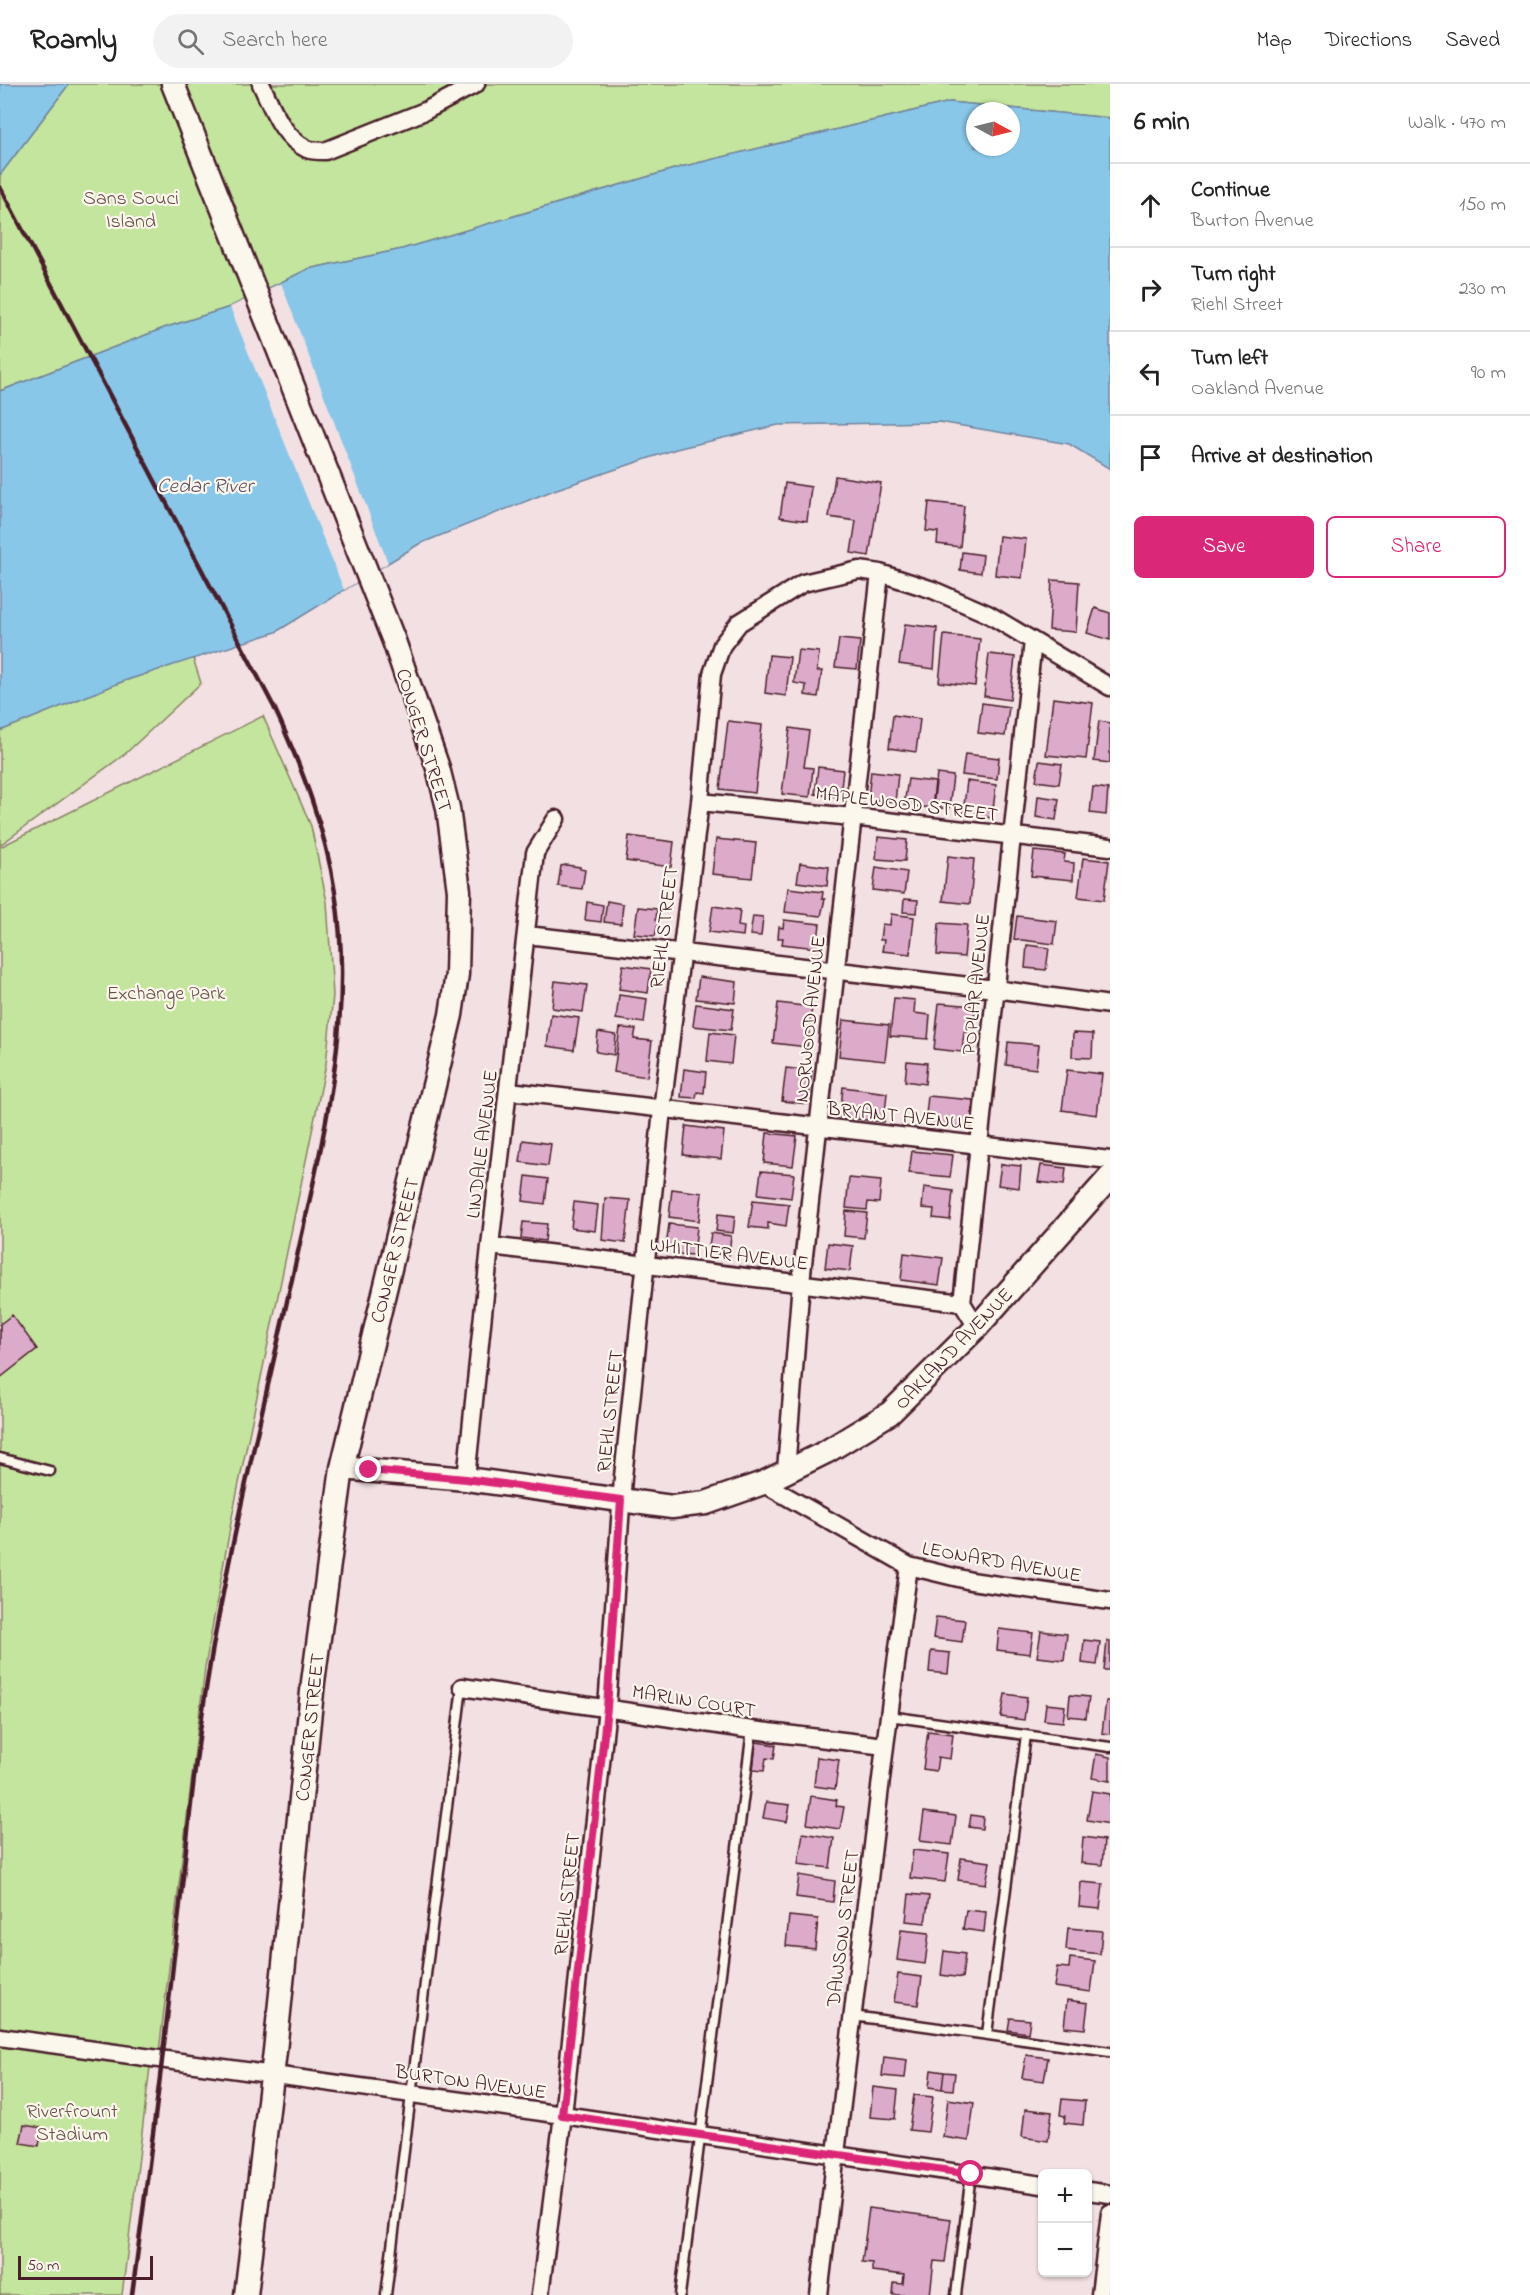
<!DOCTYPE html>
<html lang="en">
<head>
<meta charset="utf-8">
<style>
	:root { --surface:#fff; --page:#f2f2f2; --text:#222; --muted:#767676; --line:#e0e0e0; --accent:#db2777 }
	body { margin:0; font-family:"Indie Flower",sans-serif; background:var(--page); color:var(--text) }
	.controls { position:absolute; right:18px; bottom:18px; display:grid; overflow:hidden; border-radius:9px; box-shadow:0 2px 4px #0004 }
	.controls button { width:54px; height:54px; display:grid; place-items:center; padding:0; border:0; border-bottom:2px solid var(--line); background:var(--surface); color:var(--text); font:30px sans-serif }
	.compass { position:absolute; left:966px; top:18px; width:54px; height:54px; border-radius:50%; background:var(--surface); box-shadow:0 2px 4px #0004; rotate:97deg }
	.scale { position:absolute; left:18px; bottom:15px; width:135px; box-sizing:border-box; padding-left:6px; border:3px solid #4a1f2b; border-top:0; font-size:16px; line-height:21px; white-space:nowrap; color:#4a1f2b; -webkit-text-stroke:4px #fbf7ec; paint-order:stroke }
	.stop { position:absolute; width:18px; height:18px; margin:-14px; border:4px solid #db2777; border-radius:50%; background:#fff }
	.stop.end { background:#db2777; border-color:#fff; box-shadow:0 2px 6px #0008 }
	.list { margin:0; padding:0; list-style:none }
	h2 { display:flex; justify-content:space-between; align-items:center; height:78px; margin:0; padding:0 24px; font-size:26px }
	h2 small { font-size:20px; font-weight:400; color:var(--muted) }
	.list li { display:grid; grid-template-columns:39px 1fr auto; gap:18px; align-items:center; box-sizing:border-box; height:84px; padding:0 24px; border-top:2px solid var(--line) }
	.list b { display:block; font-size:22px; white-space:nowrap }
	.list p { margin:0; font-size:20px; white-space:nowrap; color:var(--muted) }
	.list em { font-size:20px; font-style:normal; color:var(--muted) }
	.actions { display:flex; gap:12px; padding:18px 24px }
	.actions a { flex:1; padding:14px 0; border:2px solid var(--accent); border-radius:9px; text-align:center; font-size:21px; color:var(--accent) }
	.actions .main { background:var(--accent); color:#fff }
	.icon { flex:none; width:33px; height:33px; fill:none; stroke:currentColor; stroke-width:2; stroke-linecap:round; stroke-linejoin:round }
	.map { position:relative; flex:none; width:1110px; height:2211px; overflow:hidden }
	header { display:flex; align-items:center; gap:36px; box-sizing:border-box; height:84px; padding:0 30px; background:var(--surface); border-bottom:2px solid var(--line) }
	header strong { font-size:28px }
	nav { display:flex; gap:33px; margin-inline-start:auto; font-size:21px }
	.search { width:420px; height:54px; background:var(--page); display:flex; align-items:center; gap:15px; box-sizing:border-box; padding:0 21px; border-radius:33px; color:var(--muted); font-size:22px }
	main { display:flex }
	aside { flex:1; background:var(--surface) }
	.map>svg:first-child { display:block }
	.green { fill:#c4e59d; stroke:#878264; stroke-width:1.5 }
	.water { fill:#89c7e9; stroke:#70849d; stroke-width:1.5; fill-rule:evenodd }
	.pier { fill:#f2e0e2 }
	.building { fill:#dcabca; stroke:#4a1f2b; stroke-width:1.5 }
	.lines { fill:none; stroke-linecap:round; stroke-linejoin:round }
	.lane-casing { stroke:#4a1f2b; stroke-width:13 }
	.street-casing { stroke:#4a1f2b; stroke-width:21 }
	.secondary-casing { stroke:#4a1f2b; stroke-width:27 }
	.lane { stroke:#fbf7ec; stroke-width:8 }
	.street { stroke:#fbf7ec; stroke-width:16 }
	.secondary { stroke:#fbf7ec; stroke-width:22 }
	.rail { stroke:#4a1f2b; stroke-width:4.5 }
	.route { stroke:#db2777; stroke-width:8 }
	.labels { text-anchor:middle; stroke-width:4.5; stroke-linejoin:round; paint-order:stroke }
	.park-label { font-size:20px; fill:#685048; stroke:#fbf7ec }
	.street-label { font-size:20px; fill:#4a1f2b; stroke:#fbf7ec }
	.water-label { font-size:21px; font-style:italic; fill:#5d5164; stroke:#fbf7ec }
</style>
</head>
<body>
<header>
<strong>Roamly</strong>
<div class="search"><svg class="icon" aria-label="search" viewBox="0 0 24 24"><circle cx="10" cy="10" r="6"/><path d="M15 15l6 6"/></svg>Search here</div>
<nav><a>Map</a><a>Directions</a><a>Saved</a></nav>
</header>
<main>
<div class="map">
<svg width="1110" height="2211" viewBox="0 0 1110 2211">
	<rect width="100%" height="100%" fill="#f2e0e2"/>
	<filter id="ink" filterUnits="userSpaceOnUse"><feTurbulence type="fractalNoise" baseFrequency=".0167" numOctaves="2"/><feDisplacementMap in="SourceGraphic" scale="12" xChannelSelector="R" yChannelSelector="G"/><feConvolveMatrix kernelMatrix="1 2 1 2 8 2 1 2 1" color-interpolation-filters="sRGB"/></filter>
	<g filter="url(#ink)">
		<path class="green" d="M69,0H1110V34L950,18L681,83L402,165L308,185L230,223L164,244L0,307V91Z
			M193,574L201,599L125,670L0,761V647L124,597Z
			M263,632L311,742L327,818L333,911L326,980L232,1433L205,1583L158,1976L151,1975L122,2211H0V763Z"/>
		<path class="water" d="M0,0H69L0,91Z
			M950,18L1110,34V385L1069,360L939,338L778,341L676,365L554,406L419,460L276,548L124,597L0,647V307L164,244L230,223L308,185L402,165L681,83ZM975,27H1011V63H975Z"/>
		<path class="pier" d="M281,199L388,479L344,506L230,223Z"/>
		<path class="building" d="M835,392L881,399L869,472L851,469L856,437L829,433Z
			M785,399L811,403L807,437L780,433Z
			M929,418L964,422L960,463L937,460L938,448L926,447Z
			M999,452L1026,455L1022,494L995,491Z
			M962,468L983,471L981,489L960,486Z
			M1052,496L1079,498L1076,548L1049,546Z
			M1095,524L1110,529V556L1087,549Z
			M905,540L937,544L934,585L899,580Z
			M944,551L980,555L975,602L939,598Z
			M839,555L860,557L857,585L835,583Z
			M798,566L819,568L817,587H822L818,613L805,611L806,601L794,599Z
			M989,570L1015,573L1010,616L984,612Z
			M769,571L790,573L786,612L765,609Z
			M1053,614L1093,619L1086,675L1046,671Z
			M982,619L1009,623L1005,652L978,649Z
			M893,631L920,635L916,668L889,664Z
			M728,637L762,641L755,709L720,705Z
			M1099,637L1110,639V679L1094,677Z
			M790,644L809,647L804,683L813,684L810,713L782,710Z
			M965,670L999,674L997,695L962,691Z
			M1039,677L1062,680L1059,700L1036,697Z
			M818,683L843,686L840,713L815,710Z
			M871,687L898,690L895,718L868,715Z
			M937,690L953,692L949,725L933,723Z
			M908,695L935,698L932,724L904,721Z
			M967,697L996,701L992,734L963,730Z
			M1093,703L1108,705L1106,731L1090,729Z
			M1038,712L1059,715L1056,736L1036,733Z
			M629,752L674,758L671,783L626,777Z
			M878,753L907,756L905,777L876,775Z
			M716,755L756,759L752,794L712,790Z
			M1034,767L1065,770L1064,778L1074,779L1073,796L1031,792Z
			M948,772L974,775L970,820L943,817Z
			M1083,774L1109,777L1104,816L1078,813Z
			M800,779L829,783L827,802L797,798Z
			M566,781L580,783V785L585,786L582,805L558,802L561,782Z
			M876,783L907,788L904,810L873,806Z
			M788,804L823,808L822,815H825L821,832L785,828Z
			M904,815L918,816L917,829L903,828Z
			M607,817L623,820L621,840L604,838Z
			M587,818L603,821L601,838L585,836Z
			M713,822L740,826L738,842L744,843L743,852L709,848Z
			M638,823L657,825L656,836H659L655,852L634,850Z
			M891,830L914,833L910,870L882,867L884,856H880L882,840L890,841Z
			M753,832L763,833L761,852L750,851Z
			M1017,832L1057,837L1054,860L1014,855Z
			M784,836L820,840L817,864L782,860L783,854H778L779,843L783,844Z
			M939,839L967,841L964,873L937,871Z
			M1027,861L1049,864L1046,886L1025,884Z
			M623,881L651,885L648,909L619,905Z
			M699,893L737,898L735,919L696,915Z
			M555,897L587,901L583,928L552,924Z
			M619,911L647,915L644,939L616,935Z
			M894,914L915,916L914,929L930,931L928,955L890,952Z
			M778,919L812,923L807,963L773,959Z
			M939,919L975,922L973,949L964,948L962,968L934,965Z
			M696,920L734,925L731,946L693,942Z
			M551,930L579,934L574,966L547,962Z
			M843,936L889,941L885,977L839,972Z
			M620,944L636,945L634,955L652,957L647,993L614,988Z
			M598,948L616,951L614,971L596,968Z
			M710,948L734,951L731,980L707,977Z
			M1073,949L1093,950L1092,974L1072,973Z
			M1008,958L1039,961L1036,985L1006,981Z
			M907,977L927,979L925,1000L905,997Z
			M786,984L812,987L808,1020L782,1017Z
			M684,985L706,988L704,1009L697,1008L696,1014L681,1013Z
			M1067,986L1102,990L1097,1031L1062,1026Z
			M843,1003L887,1009L884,1038L840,1033Z
			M928,1012L973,1016L971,1044L925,1040Z
			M686,1042L724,1047L721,1075L683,1071Z
			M767,1049L797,1052L793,1082L764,1079Z
			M523,1056L551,1060L548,1082L520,1078Z
			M912,1067L953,1071L950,1093L909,1089Z
			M1001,1080L1021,1082L1019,1104L998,1101Z
			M1041,1081L1066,1084L1064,1101L1038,1098Z
			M761,1087L794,1090L791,1114L758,1110Z
			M526,1092L548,1095L545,1120L523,1117Z
			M849,1094L881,1097L879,1119L868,1118L867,1126L846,1124Z
			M924,1103L953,1107L950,1136L933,1134L934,1125L922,1124Z
			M672,1105L702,1109L699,1137L669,1133Z
			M605,1114L630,1116L625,1159L602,1156Z
			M753,1116L789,1120L786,1142L768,1139V1145L749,1143Z
			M574,1118L598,1121L595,1147L571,1144Z
			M846,1127L867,1129L864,1154L844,1152Z
			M718,1130L735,1132L733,1149L716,1147Z
			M523,1138L547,1140L545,1157L521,1154Z
			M669,1140L697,1143L694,1171L678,1170V1165L666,1164Z
			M711,1149L731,1152L729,1171L708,1169Z
			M828,1159L853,1162L850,1187L825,1184Z
			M904,1169L943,1174L939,1201L901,1196Z
			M12,1231L37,1265L0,1294V1240Z
			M936,1533L965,1536L962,1558L933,1554Z
			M999,1545L1033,1549L1030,1570L997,1566Z
			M1041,1547L1067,1550L1064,1576L1037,1573Z
			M1084,1556L1100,1558L1097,1581L1082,1579Z
			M1107,1557L1110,1558V1586H1104Z
			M931,1567L950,1569L948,1590L929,1588Z
			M1005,1610L1027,1613L1024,1636L1001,1633Z
			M1070,1611L1089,1613L1086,1634L1068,1632Z
			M1106,1617H1110V1650L1102,1649Z
			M1046,1620L1065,1622L1063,1638L1044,1636Z
			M928,1647L953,1650L950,1675L938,1673L936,1687L923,1685Z
			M756,1658L776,1661L774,1675L766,1674L764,1687L753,1686Z
			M1096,1670L1110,1673V1697L1092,1694Z
			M817,1673L839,1676L835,1705L814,1702Z
			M1092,1707L1110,1710V1740L1087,1736Z
			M811,1712L837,1716L836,1722L844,1723L840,1745L807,1740Z
			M766,1718L790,1721L787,1738L763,1734Z
			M924,1728L956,1732L952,1761L920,1757Z
			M971,1731L983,1733L982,1745L969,1743Z
			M803,1749L834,1754L830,1784L798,1780Z
			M1083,1753L1104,1756L1102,1781L1081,1779Z
			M913,1766L949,1770L945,1798L910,1794Z
			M961,1774L990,1778L986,1800L958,1796Z
			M799,1791L835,1797L833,1818L796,1813Z
			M1081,1798L1103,1800L1100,1825L1079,1823Z
			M909,1810L929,1812L925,1839L906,1837Z
			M966,1826L986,1828L984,1848L963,1845Z
			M789,1832L818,1835L815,1865L786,1862Z
			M1068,1844L1102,1847L1100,1870L1066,1866Z
			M901,1846L929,1849L925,1880L897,1876Z
			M944,1867L965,1870L962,1894L941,1891Z
			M1070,1874L1095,1877L1091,1908L1054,1903L1057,1883L1069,1884Z
			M898,1890L922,1893L918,1921L894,1918Z
			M1067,1916L1088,1919L1085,1945L1064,1943Z
			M1010,1934L1030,1936L1028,1949L1008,1946Z
			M1026,1971L1048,1974L1044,1997L1022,1994Z
			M884,1973L907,1976L905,1994L882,1992Z
			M931,1986L944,1988L942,2005L929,2003Z
			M944,1988L955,1989L953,2006L942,2005Z
			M873,2003L898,2006L895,2035L870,2033Z
			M914,2011L933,2013L928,2048L909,2046Z
			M948,2015L974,2019L969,2057L943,2053Z
			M1062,2015L1085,2017L1083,2041L1064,2039L1065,2032L1060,2031Z
			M1025,2025L1052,2028L1048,2057L1022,2053Z
			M24,2041L42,2044L39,2062L20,2059Z
			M869,2124L951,2135L945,2178L934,2177L930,2211H893L894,2199L903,2200L904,2191L872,2187V2179L862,2178Z"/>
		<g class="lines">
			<g class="lane-casing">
				<path id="lane" d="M0,1374L50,1387
					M889,1632L1110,1663
					M853,1932L1110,1968
					M987,1950L1026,1651
					M386,2211L462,1603
					M680,2211L752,1646
					M956,2211L971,2090"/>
			</g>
			<g class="street-casing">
				<path id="street" d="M261,0C272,23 282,53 307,65C312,67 320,67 325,67L425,27L476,0
					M700,718L852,733L1110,763
					M527,851L995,905L1110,921
					M509,1007L1110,1076
					M490,1162L962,1219
					M977,1243L962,1219L1033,557
					M786,1386L801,1198L880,489
					M466,1395L490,1162L535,769L556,735
					M763,1399L909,1482L971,1497L1110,1517
					M462,1603L752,1646L885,1662
					M0,1953L563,2031L1042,2101
					M1088,2107L1110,2110
					M540,2211L563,2031L607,1624L623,1393L662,1026L700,718L712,590L722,561L739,539L803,499L859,486L880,489L933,506L988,530L1110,603
					M819,2211L885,1662L909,1482
					M1100,2211L1110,2129"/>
			</g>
			<g class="secondary-casing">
				<path id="secondary" d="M173,0L394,557L438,684L448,724L459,807L457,890L451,931L342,1384L313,1598L275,1967L246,2211
					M342,1384L466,1395L672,1423L706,1419L763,1399L826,1368L890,1329L977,1243L1110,1093"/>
			</g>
			<use href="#lane" class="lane"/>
			<use href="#street" class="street"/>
			<use href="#secondary" class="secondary"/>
			<path class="rail" d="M0,103L274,623C301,682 325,743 335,808C355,933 323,1055 296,1177C267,1309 234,1441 211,1574C194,1673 186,1773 174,1872C162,1985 147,2098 132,2211"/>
		</g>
	</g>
	<g class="lines" filter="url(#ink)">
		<path class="route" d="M369,1386L466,1395L621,1416L607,1624L562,2031L971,2090"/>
	</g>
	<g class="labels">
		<g class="park-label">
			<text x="131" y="120">Sans Souci<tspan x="131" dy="23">Island</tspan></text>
			<text x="166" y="915">Exchange Park</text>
			<text x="72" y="2033">Riverfrount<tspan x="72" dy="23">Stadium</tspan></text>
		</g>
		<g class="street-label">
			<text transform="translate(425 656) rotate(73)" y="7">CONGER STREET</text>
			<text transform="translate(907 719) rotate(7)" y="7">MAPLEWOOD STREET</text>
			<text transform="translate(663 843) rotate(-83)" y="7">RIEHL STREET</text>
			<text transform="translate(975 900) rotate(-84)" y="7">POPLAR AVENUE</text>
			<text transform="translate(809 935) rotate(-84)" y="7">NORWOOD AVENUE</text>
			<text transform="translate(901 1031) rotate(6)" y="7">BRYANT AVENUE</text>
			<text transform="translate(481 1060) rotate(-83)" y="7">LINDALE AVENUE</text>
			<text transform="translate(394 1166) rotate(-76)" y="7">CONGER STREET</text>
			<text transform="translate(729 1169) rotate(7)" y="7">WHITTIER AVENUE</text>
			<text transform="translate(953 1264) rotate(-46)" y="7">OAKLAND AVENUE</text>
			<text transform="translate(609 1327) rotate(-84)" y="7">RIEHL STREET</text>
			<text transform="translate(1002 1477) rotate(10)" y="7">LEONARD AVENUE</text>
			<text transform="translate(694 1616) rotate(9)" y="7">MARLIN COURT</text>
			<text transform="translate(309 1643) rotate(-84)" y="7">CONGER STREET</text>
			<text transform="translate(566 1810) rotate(-84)" y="7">RIEHL STREET</text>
			<text transform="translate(842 1844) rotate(-83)" y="7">DAWSON STREET</text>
			<text transform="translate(471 1997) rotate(8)" y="7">BURTON AVENUE</text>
		</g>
		<g class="water-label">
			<text x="205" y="408">Cedar River</text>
		</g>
	</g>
</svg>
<div class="controls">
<button>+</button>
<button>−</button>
</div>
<svg class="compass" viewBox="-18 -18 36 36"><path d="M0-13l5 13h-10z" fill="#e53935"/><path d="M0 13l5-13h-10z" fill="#767676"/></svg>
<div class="scale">50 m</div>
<div class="stop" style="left:971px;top:2090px"></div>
<div class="stop end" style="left:369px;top:1386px"></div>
</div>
<aside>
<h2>6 min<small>Walk · 470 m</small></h2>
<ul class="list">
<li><svg class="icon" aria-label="ahead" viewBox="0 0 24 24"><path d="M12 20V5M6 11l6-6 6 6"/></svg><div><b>Continue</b><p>Burton Avenue</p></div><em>150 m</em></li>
<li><svg class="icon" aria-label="right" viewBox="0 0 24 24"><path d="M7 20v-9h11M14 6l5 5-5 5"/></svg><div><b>Turn right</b><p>Riehl Street</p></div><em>230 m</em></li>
<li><svg class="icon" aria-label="left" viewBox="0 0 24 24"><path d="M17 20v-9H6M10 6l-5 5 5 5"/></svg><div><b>Turn left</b><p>Oakland Avenue</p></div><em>90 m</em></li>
<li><svg class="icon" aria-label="arrive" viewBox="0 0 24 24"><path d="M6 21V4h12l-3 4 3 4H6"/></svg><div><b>Arrive at destination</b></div></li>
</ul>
<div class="actions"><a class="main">Save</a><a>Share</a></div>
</aside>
</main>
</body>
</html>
